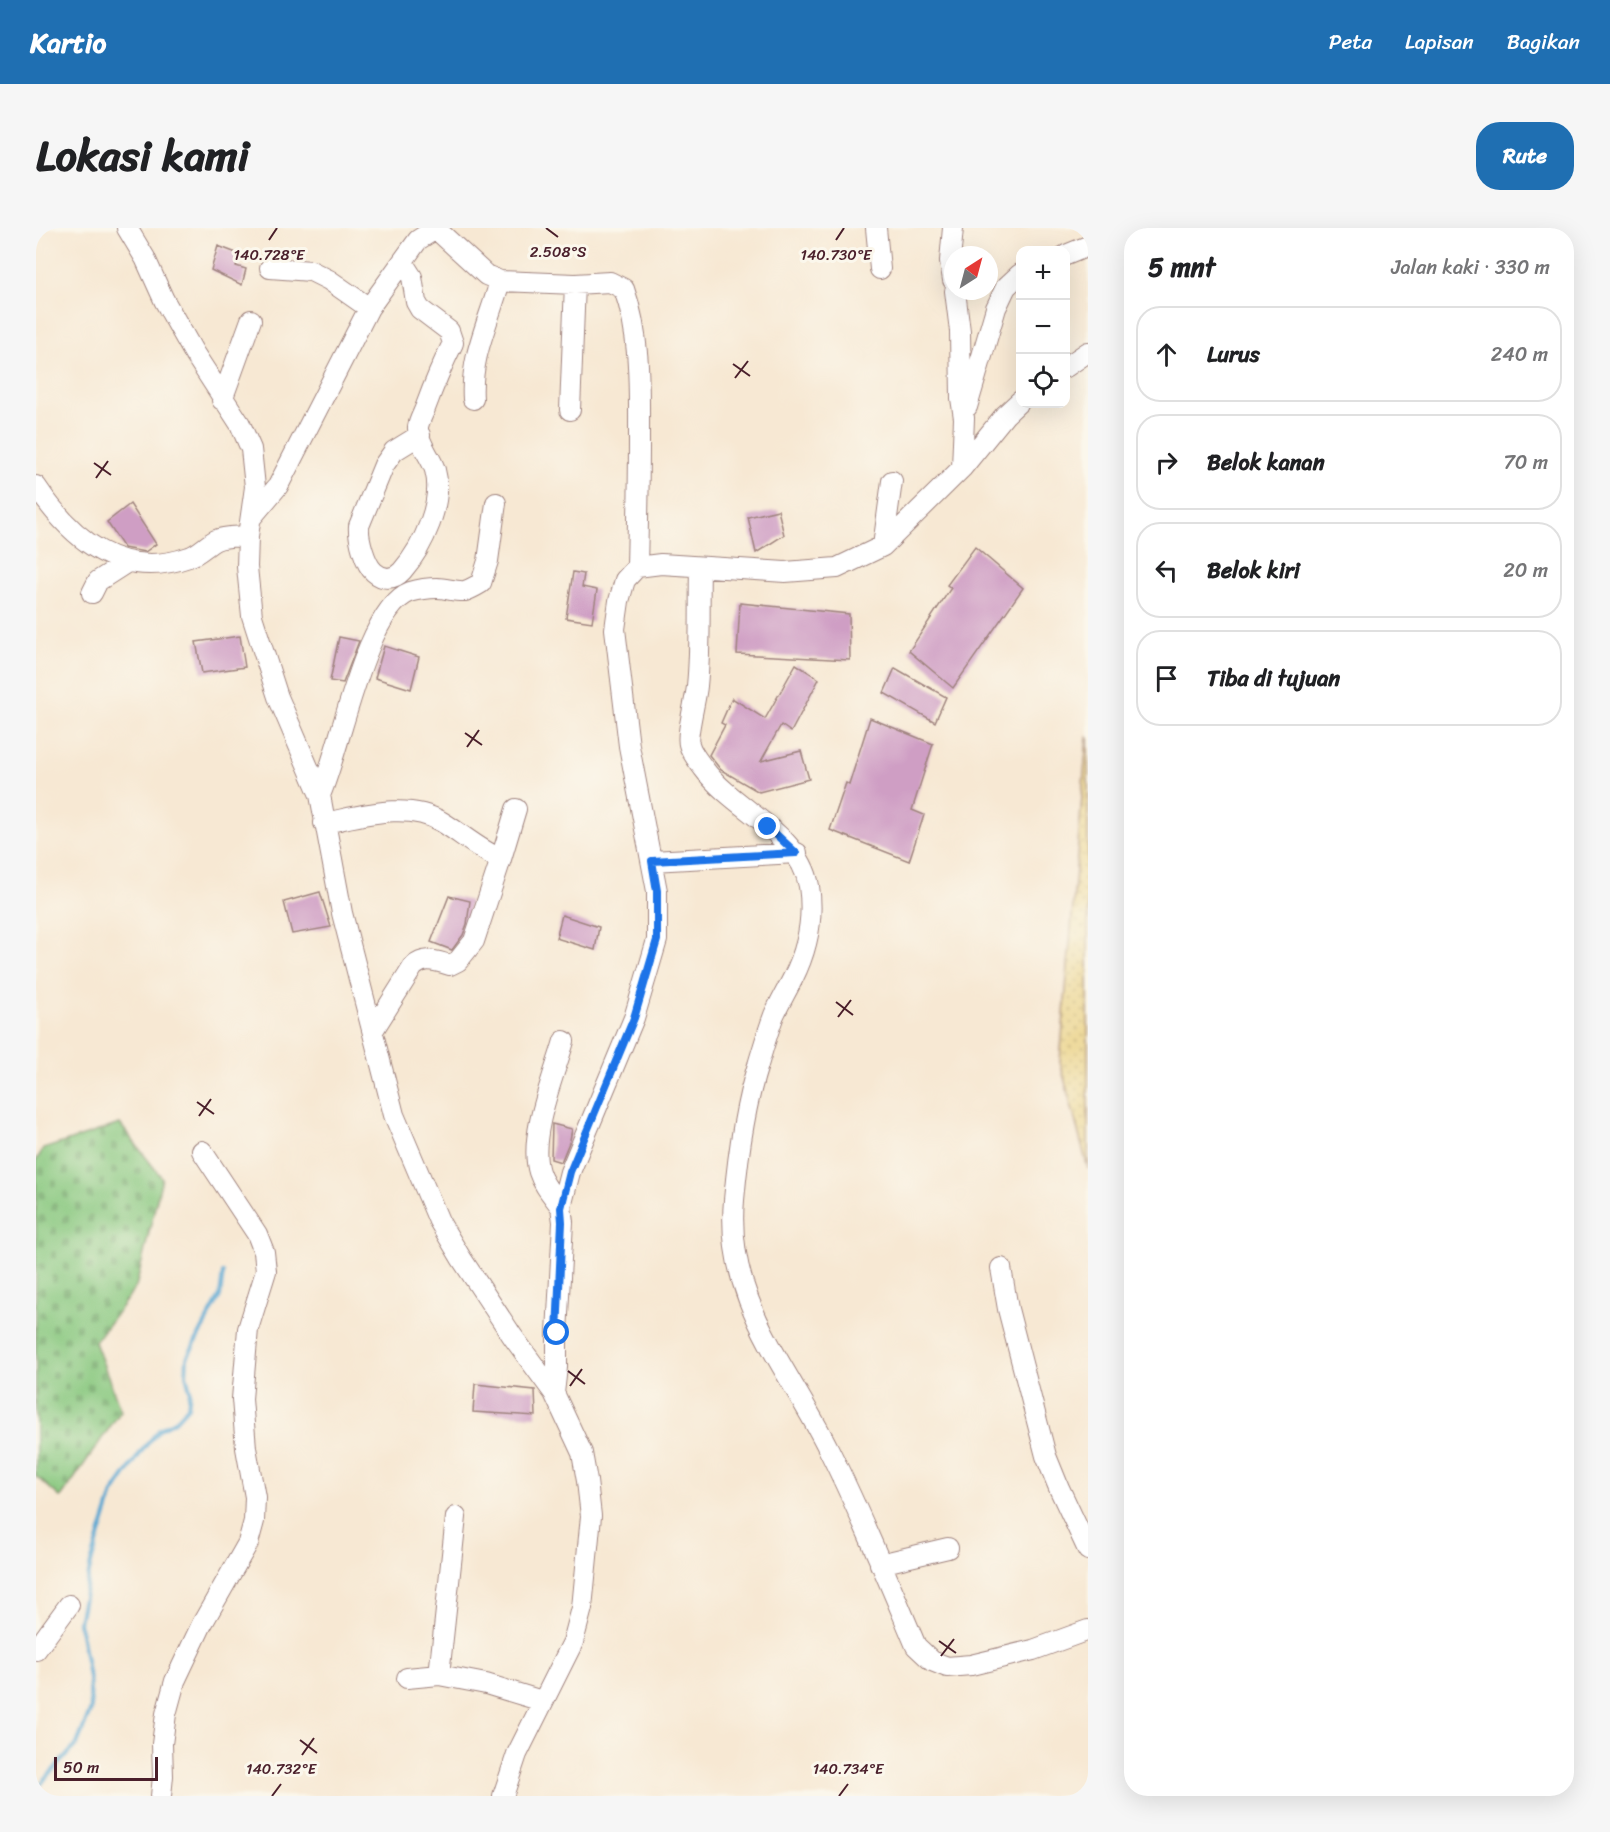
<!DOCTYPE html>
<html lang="id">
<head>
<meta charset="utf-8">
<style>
	:root { --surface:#fff; --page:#f6f6f6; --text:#202124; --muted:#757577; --line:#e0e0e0; --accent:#1f6fb2 }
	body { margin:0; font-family:Sriracha,sans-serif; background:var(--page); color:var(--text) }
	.controls { position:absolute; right:18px; top:18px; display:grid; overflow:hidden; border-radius:12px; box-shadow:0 6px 24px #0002 }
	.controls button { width:54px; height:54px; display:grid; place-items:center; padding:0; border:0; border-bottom:2px solid var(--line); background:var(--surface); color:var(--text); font:30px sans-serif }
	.compass { position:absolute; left:908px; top:18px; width:54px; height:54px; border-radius:50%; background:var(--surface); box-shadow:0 6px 24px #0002; rotate:36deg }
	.scale { position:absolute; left:18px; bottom:15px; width:104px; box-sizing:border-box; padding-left:6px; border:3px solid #4a1f2b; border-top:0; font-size:16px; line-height:21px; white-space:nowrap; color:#4a1f2b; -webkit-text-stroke:4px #fbf7ec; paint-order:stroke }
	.stop { position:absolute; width:18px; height:18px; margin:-14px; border:4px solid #1a73e8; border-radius:50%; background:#fff }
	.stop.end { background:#1a73e8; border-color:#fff; box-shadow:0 2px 6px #0008 }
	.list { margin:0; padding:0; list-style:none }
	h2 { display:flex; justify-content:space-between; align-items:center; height:78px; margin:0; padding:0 24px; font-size:26px }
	h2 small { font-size:20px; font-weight:400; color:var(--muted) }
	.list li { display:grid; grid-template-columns:39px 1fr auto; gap:18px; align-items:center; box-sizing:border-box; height:96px; margin:0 12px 12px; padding:0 12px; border:2px solid var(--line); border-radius:24px }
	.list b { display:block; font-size:22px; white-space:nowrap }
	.list em { font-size:20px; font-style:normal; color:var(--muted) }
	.icon { flex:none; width:33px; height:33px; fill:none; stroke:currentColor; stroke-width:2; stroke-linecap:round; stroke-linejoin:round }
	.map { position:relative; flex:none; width:1052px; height:1568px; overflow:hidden; border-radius:24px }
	header { display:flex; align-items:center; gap:36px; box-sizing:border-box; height:84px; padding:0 30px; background:var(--accent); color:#fff }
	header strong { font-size:28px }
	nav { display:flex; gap:33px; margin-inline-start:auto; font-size:21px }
	.intro { display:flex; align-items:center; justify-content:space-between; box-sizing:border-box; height:144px; padding:0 36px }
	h1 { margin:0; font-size:42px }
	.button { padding:15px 27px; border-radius:24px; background:var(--accent); color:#fff; font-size:21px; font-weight:700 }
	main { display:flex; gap:36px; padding:0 36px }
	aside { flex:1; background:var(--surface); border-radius:24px; box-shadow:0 6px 24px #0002 }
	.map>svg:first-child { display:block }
	.sand { fill:url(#sand-dots); stroke:#9c7c64; stroke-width:1.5 }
	.cemetery { fill:url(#cemetery-stones); stroke:#687354; stroke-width:1.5 }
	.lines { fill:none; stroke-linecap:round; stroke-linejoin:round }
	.stream { stroke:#58a7d2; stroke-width:4 }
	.building { fill:#cf9ec4 }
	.minor-casing { stroke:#a0847f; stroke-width:22 }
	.minor { stroke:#fff; stroke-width:20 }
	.route { stroke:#1a73e8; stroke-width:8 }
	.ticks { fill:none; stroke:#4a1f2b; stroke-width:2 }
	.ticks-label { font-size:15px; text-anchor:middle; fill:#4a1f2b; stroke:#fbf7ec; stroke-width:6; stroke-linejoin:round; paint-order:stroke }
</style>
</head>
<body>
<header>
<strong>Kartio</strong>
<nav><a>Peta</a><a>Lapisan</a><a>Bagikan</a></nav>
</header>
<div class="intro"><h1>Lokasi kami</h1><a class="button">Rute</a></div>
<main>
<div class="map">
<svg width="1052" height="1568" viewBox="0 0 1052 1568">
	<defs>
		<pattern id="sand-dots" width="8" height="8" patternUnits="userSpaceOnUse" patternTransform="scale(1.5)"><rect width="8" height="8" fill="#eeda9e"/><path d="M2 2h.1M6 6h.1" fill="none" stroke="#cebb88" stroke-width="1.8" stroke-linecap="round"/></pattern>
		<pattern id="cemetery-stones" width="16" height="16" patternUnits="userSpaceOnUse" patternTransform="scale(1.5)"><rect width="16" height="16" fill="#87c77e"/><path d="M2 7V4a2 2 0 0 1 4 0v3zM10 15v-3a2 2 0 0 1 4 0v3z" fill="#76aa6d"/></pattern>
	</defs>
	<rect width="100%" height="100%" fill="#fbf7ec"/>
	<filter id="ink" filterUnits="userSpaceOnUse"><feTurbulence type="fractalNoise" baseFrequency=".0167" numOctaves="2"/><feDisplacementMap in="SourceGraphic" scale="12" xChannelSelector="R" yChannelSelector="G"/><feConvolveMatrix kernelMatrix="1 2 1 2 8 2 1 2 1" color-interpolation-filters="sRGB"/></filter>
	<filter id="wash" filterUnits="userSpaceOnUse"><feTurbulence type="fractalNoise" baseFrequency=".008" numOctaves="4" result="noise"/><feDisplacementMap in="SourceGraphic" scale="24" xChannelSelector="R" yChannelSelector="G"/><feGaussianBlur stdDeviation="1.35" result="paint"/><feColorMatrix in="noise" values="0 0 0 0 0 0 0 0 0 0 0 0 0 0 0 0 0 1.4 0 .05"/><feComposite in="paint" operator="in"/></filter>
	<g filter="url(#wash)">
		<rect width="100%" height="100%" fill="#f7e8d3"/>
		<path class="sand" d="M1051,509H1052V941L1024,834Z"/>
		<path class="cemetery" d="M84,896L126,950L100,1059L59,1114L85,1183L25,1270L0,1248V933L7,921Z"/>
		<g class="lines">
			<path class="stream" d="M0,1561L41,1516L55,1481L53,1450L43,1394L55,1335L77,1265L107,1221L124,1201L139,1193L152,1179L154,1162L150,1147L151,1130L184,1068L187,1045"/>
		</g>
		<g id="blocks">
			<path class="building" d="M182,18L203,26L200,38L210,41L206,57L175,42Z
				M94,276L120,316L109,324L88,320L71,294Z
				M742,282L748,307L720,325L712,289Z
				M939,319L987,360L917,460L873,423L915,360L911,357Z
				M537,344L548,346L546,359L561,362L556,394L530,390Z
				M704,375L813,386L814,432L701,426Z
				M204,408L209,439L166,445L160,414Z
				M303,409L323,413L307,455L294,453Z
				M348,418L383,429L375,461L339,450Z
				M760,436L783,451L755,504L745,497L725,533L765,523L773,551L723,564L685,542L673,527L689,497L685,495L696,470L729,491Z
				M859,440L910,469L899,494L848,465Z
				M834,490L897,516L876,582L888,587L873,633L794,602L810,555L813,557Z
				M284,664L295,699L256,706L248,674Z
				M413,668L434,673L431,696L427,707L416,722L395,714Z
				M526,687L563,699L559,722L520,710Z
				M516,896L536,901L534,912L525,934L515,931Z
				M439,1156L499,1162L500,1188L437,1184Z"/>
		</g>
	</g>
	<g filter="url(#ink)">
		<use href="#blocks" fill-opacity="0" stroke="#a0847f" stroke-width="1.5"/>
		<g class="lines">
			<g class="minor-casing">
				<path id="minor" d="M91,0L109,30L128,72L158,125L204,196L215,221L219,259L212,308L211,339L216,388L242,469L284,567L306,685L358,887L403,993L425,1030L477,1109L518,1165L546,1225L551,1253L555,1288L546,1380L537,1414L481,1526L467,1568
					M840,0L844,41
					M400,1L450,47L464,53L539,56L574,54L588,61C605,109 603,161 603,211C603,254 602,296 601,339
					M1030,27L1052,18
					M367,35L376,49L380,74L384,81L413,103L417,115C407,135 398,156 390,178C388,184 383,192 382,199C381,215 395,228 399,242C408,274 387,319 366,343C358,352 347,352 338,344C329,336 322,310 323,298L348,237L358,223L384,207
					M234,40L275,43L293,52L333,80
					M917,52L914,33L917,0
					M919,63L924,103L925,170L928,190L926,240
					M1030,139L1052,124
					M437,171C434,128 453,94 464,53
					M186,172L215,92
					M931,179L960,80L970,59L984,46
					M534,182L539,56
					M0,258C36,312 85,353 153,329C163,326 170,317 180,312C189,308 202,309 212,308
					M215,290L242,258L333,80L382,12L401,0
					M847,318L856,253
					M664,339C663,379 665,419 661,458C660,471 650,507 653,516C655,525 663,534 668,541C699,583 764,605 773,658C778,691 772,720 757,750C751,762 744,774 738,787C732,803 727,820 722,837C708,880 702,927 698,972C689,1073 752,1138 793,1222C825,1286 852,1352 880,1418L896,1433L911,1439L935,1437L997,1422L1052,1402
					M56,365L62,353L90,335
					M284,567C304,523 329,381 374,364C381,362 393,360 401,360C410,360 420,364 429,363C435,361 440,358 445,355L452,333L460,275
					M288,595C325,588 371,573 406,594C426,606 443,622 465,631L480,581
					M616,633L761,625
					M338,801L377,739C389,728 399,733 414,737L422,733L438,713L465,631
					M525,979C517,968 507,957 503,944C492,909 518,848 528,813
					M965,1040L972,1081L1010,1228L1023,1260L1052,1322
					M518,1165L521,1139V1105L527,994L525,979L534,944L598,790L621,712V663L593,518L579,401L583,373L589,352L601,339L625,336L749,344L801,340L847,318L926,240L969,187L984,173
					M844,1336L912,1320
					M0,1422L33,1377
					M403,1447L420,1289
					M371,1450L403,1447L450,1456L506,1473
					M125,1568L127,1548L126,1516L130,1486L139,1453L166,1396L212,1315L218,1293L219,1269L210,1220L206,1171L212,1101L230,1043L228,1024L221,1006L166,923"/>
			</g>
			<use href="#minor" class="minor"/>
		</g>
	</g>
	<g class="lines" filter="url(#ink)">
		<path class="route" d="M521,1105L526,994L525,980L534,944L598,790L621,712V663L616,633L760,625L732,599"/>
	</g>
	<path class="ticks" d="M510,0L522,9M233,12L241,0M800,12L808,0M697,136L714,148M699,150L712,133M58,235L75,247M60,250L72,233M429,505L446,517M431,519L443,502M800,774L817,787M802,789L815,772M161,874L178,886M163,888L175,871M532,1143L549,1156M534,1158L546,1141M903,1413L920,1425M905,1428L918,1411M264,1512L281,1525M266,1527L278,1510M236,1568L245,1556M803,1568L812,1556"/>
	<g class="ticks-label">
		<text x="522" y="29">2.508°S</text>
		<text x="233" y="32">140.728°E</text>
		<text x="800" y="32">140.730°E</text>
		<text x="245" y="1546">140.732°E</text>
		<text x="812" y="1546">140.734°E</text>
	</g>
</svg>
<div class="controls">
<button>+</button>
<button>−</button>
<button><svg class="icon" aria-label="locate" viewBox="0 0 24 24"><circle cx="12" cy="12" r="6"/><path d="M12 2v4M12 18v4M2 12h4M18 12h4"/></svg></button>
</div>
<svg class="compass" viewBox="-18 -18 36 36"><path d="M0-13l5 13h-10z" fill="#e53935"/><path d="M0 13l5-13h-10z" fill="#757577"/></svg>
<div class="scale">50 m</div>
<div class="stop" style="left:521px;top:1105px"></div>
<div class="stop end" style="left:732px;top:599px"></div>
</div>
<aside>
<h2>5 mnt<small>Jalan kaki · 330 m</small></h2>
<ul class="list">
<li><svg class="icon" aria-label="ahead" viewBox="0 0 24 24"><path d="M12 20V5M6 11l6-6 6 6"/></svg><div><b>Lurus</b></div><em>240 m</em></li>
<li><svg class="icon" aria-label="right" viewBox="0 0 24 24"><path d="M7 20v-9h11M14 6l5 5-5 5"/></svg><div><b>Belok kanan</b></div><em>70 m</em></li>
<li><svg class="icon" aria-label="left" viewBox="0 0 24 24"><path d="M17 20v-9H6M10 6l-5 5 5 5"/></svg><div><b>Belok kiri</b></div><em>20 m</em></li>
<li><svg class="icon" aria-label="arrive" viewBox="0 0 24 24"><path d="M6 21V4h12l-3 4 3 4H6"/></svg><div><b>Tiba di tujuan</b></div></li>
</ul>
</aside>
</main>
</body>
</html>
